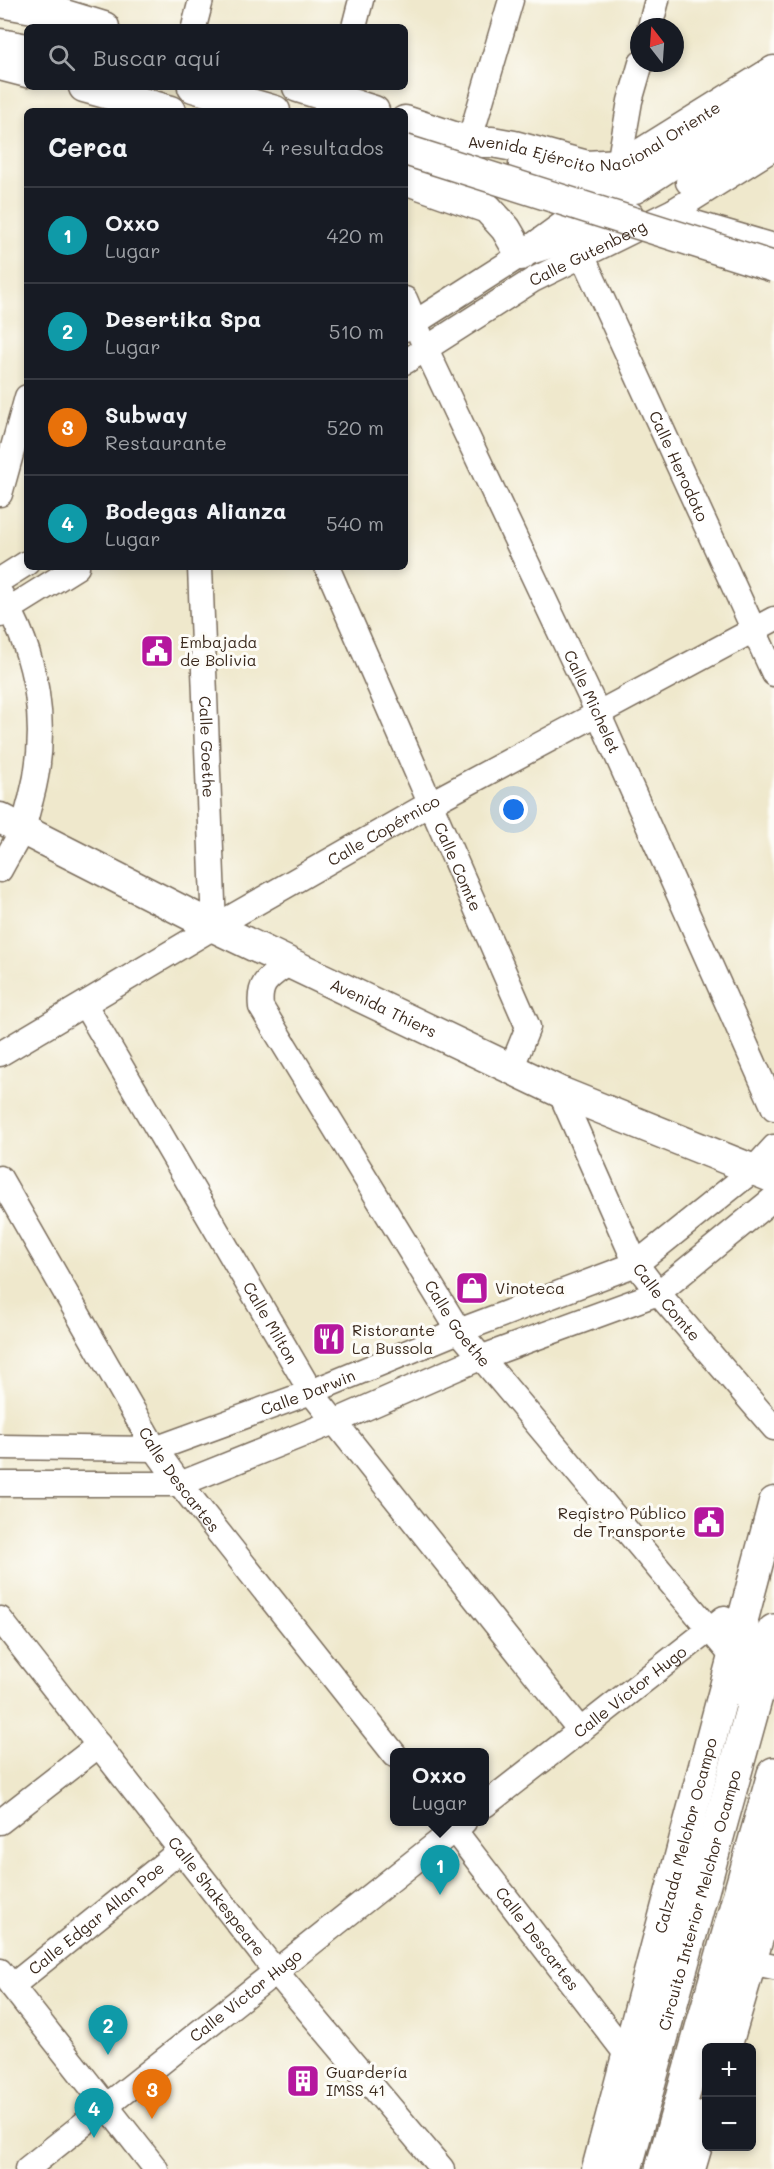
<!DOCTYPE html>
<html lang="es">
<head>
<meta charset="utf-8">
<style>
	:root { --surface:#171b24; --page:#20242c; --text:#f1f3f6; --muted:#9ea1a6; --line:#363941; --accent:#8c9099 }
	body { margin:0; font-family:Mali,sans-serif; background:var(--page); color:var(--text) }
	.controls { position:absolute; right:18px; bottom:18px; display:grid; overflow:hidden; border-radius:9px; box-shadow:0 3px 9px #0003 }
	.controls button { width:54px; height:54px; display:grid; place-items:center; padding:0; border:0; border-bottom:2px solid var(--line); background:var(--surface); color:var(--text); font:30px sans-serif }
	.compass { position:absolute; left:630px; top:18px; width:54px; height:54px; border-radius:50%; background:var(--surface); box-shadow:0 3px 9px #0003; rotate:343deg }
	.you { position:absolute; left:514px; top:810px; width:21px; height:21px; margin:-15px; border:4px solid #fff; border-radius:50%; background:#1a73e8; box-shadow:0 0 0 9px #1a73e833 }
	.badge { display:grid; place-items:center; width:39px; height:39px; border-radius:50%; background:var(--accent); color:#fff; font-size:20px; font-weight:700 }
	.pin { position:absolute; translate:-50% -50px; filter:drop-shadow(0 2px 3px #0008) }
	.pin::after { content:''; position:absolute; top:32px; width:21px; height:18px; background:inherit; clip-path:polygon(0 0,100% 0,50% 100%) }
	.popup { position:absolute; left:390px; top:1748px; width:99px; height:78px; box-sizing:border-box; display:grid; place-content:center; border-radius:9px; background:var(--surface); filter:drop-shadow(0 2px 4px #0005); font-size:20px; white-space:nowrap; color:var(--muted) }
	.popup b { font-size:22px; color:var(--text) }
	.popup::after { content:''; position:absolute; left:50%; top:100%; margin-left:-12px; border:12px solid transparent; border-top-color:var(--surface) }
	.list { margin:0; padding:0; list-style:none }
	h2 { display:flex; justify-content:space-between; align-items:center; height:78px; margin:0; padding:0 24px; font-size:26px }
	h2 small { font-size:20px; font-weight:400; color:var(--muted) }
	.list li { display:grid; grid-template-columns:39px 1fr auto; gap:18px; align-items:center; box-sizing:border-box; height:96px; padding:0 24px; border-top:2px solid var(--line) }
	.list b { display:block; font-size:22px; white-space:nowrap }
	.list p { margin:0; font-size:20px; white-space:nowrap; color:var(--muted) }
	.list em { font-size:20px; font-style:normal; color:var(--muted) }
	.icon { flex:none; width:33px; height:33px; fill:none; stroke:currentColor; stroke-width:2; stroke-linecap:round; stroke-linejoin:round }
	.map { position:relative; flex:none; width:774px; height:2169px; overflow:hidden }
	.search { position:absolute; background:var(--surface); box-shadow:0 3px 9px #0003; left:24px; top:24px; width:384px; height:66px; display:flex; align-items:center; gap:15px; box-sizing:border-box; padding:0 21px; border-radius:9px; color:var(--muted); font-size:22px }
	.panel { position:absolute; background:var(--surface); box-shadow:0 3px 9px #0003; left:24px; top:108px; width:384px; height:462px; border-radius:9px }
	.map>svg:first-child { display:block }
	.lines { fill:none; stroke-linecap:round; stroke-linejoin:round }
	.minor-casing { stroke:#7a6c5b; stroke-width:27 }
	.major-casing { stroke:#7a6c5b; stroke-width:33 }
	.highway-casing { stroke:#7a6c5b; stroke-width:36 }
	.minor { stroke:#fff; stroke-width:24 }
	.major { stroke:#fff; stroke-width:30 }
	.highway { stroke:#fff; stroke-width:33 }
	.major-bridge-casing { stroke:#7a6c5b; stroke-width:33; stroke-linecap:butt }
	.major-bridge { stroke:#fff; stroke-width:30 }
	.labels { text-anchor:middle; stroke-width:6; stroke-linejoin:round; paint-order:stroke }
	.street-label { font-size:16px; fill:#3b2a1e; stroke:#fdfcf7 }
	.poi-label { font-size:16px; fill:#3b2a1e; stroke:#fdfcf7; text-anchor:start }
</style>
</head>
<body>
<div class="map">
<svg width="774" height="2169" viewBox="0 0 774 2169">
	<rect width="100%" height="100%" fill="#fdfcf7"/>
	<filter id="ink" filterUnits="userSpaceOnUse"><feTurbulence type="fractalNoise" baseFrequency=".0167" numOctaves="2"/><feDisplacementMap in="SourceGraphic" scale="12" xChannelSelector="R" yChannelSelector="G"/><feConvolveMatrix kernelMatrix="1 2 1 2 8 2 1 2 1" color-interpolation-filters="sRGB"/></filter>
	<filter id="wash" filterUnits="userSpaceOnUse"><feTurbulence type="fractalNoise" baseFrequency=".008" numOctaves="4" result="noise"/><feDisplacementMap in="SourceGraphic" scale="24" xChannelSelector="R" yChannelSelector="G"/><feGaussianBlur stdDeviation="1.35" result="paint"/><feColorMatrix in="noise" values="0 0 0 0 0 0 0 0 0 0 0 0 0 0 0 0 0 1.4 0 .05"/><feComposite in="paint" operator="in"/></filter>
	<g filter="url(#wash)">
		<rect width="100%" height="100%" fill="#efe8cc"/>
	</g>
	<g filter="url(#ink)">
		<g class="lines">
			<g class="minor-casing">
				<g id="minor">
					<path d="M194,27L201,0"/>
					<path d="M354,27L361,0"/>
					<path d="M650,27L657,0"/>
					<path d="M469,142L511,0"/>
					<path d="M619,164L630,101L641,63"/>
					<path d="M688,182L774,127"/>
					<path d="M675,210L695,223L774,246"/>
					<path d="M535,244L568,220L600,204"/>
					<path id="s1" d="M583,257L774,674"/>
					<path id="s2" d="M405,299L426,349L598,713L774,1108"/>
					<path d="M405,329L521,255L591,233L631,214"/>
					<path id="s3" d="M405,362L533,280L675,210L774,148"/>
					<path d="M0,494L27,397"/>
					<path id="s4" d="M200,567L214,927"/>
					<path id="s5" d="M327,567L528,1027L511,1069"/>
					<path d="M0,580L27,563"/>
					<path d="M0,593C38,654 50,729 31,799C28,809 26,820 22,830C16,843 7,856 0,870"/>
					<path d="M0,615L77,567"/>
					<path id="s6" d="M289,963C270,977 258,981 261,1007L459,1331L732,1656"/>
					<path id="s7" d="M85,1005L311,1392L579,1729"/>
					<path id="s8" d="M0,1054L214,927L431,803L774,619"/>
					<path id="s9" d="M560,1092L636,1264L658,1293L774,1428"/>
					<path id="s10" d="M0,1178L155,1449L180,1484L395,1755"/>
					<path id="s11" d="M0,1447L155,1449L311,1392L459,1331L636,1264L752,1171L774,1147"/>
					<path d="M0,1484H180L334,1422L480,1358L658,1293L774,1198"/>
					<path id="s12" d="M0,1619L276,1972L442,2169"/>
					<path id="s13" d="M485,1805L724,1618"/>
					<path d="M0,1822L99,1745"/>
					<path id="s14" d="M448,1822L627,2055"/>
					<path d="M750,1962L774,1967"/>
					<path d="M0,1971L156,2169"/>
					<path id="s15" d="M12,1986L181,1850"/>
					<path id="s16" d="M27,2169L464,1822"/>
				</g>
			</g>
			<g class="major-casing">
				<g id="major">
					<path d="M0,2L55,12L104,27"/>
					<path d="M0,44L27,49"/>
					<path d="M0,65L27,72"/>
					<path d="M84,87L171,111"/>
					<path d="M193,87L275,111"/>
					<path d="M298,87L374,111"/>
					<path id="s17" d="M405,121L469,142H492L514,146L587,166L619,164L636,157L774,71"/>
					<path d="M524,165L563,181L586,188L605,190L635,188L774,98"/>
					<path d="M405,179L487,208L506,229L521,255"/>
					<path id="s18" d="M0,818L214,927L560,1092L774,1178"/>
					<path d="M726,2048L774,1883"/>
					<path id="s19" d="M597,2169L774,1502"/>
					<path d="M690,2169L706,2115"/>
				</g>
			</g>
			<g class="highway-casing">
				<g id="highway">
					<path d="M739,1689L748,1653L741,1621"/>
					<path d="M770,1825L765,1845L774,1881"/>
					<path id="s20" d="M625,2169L774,1631"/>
					<path d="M662,2169L774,1774"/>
				</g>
			</g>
			<use href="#minor" class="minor"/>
			<use href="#major" class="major"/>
			<use href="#highway" class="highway"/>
			<g class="major-bridge-casing">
				<path id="major-bridge" d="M405,150L774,267"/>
			</g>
			<use href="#major-bridge" class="major-bridge"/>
		</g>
	</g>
	<defs>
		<g id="civic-square" transform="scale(1.725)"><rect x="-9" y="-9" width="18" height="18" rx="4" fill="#b5179e" stroke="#fdfcf7"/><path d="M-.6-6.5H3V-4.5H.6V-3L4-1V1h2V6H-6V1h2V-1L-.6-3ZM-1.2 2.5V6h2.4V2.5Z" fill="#fff"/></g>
		<g id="shop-square" transform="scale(1.725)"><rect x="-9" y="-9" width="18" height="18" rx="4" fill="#b5179e" stroke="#fdfcf7"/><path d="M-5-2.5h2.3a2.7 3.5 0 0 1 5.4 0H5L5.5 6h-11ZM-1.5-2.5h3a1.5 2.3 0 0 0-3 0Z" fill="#fff"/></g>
		<g id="restaurant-square" transform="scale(1.725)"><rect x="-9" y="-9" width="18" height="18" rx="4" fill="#b5179e" stroke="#fdfcf7"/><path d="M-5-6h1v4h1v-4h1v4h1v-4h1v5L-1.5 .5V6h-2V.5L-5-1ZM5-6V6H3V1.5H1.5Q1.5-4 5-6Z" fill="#fff"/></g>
		<g id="building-square" transform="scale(1.725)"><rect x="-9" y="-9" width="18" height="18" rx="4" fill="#b5179e" stroke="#fdfcf7"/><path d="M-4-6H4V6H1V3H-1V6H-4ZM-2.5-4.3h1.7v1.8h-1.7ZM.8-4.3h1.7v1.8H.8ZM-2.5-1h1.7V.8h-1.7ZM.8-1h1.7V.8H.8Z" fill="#fff"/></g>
	</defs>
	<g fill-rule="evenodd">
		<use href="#civic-square" x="157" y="651"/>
		<use href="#shop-square" x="472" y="1288"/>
		<use href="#restaurant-square" x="329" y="1339"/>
		<use href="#civic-square" x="709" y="1522"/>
		<use href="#building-square" x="303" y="2081"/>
	</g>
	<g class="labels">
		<g class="street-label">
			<text dy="6" stroke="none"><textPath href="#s17" startOffset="201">Avenida Ejército Nacional Oriente</textPath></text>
			<text dy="6" stroke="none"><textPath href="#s3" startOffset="213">Calle Gutenberg</textPath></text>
			<text dy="6" stroke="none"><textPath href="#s1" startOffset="230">Calle Herodoto</textPath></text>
			<text dy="6" stroke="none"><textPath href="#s2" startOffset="444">Calle Michelet</textPath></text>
			<text dy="6" stroke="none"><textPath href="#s4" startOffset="180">Calle Goethe</textPath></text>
			<text dy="6" stroke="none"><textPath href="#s8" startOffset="444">Calle Copérnico</textPath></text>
			<text dy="6" stroke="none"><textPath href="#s5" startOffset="327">Calle Comte</textPath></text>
			<text dy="6" stroke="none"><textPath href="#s18" startOffset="428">Avenida Thiers</textPath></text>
			<text dy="6" stroke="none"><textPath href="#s9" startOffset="237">Calle Comte</textPath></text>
			<text dy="6" stroke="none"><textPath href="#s7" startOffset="368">Calle Milton</textPath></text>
			<text dy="6" stroke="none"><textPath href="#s6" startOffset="429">Calle Goethe</textPath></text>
			<text dy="6" stroke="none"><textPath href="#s11" startOffset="318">Calle Darwin</textPath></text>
			<text dy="6" stroke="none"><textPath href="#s10" startOffset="351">Calle Descartes</textPath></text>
			<text dy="6" stroke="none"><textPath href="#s13" startOffset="184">Calle Víctor Hugo</textPath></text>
			<text dy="6" stroke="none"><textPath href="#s19" startOffset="345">Calzada Melchor Ocampo</textPath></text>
			<text dy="6" stroke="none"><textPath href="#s12" startOffset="352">Calle Shakespeare</textPath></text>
			<text dy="6" stroke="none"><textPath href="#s20" startOffset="279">Circuito Interior Melchor Ocampo</textPath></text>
			<text dy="6" stroke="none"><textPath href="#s15" startOffset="108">Calle Edgar Allan Poe</textPath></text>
			<text dy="6" stroke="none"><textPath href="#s14" startOffset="147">Calle Descartes</textPath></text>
			<text dy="6" stroke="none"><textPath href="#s16" startOffset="279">Calle Víctor Hugo</textPath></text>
		</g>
		<g class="poi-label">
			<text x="180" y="648">Embajada<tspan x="180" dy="18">de Bolivia</tspan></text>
			<text x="495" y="1294">Vinoteca</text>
			<text x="352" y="1336">Ristorante<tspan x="352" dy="18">La Bussola</tspan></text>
			<text x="686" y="1519" text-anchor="end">Registro Público<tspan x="686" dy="18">de Transporte</tspan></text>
			<text x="326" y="2078">Guardería<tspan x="326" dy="18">IMSS 41</tspan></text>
		</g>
	</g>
</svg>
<div class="controls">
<button>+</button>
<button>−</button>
</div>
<svg class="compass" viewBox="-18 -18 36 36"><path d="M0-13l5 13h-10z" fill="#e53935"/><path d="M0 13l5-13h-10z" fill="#9ea1a6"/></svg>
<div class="you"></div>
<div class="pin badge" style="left:440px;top:1895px;background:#0f9aa8">1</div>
<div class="popup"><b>Oxxo</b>Lugar</div>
<div class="pin badge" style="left:108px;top:2055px;background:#0f9aa8">2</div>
<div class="pin badge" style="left:152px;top:2119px;background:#e8710a">3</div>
<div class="pin badge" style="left:94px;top:2138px;background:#0f9aa8">4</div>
<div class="search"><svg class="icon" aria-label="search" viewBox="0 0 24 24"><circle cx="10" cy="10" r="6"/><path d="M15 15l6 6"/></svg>Buscar aquí</div>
<section class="panel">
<h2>Cerca<small>4 resultados</small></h2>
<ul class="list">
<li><span class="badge" style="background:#0f9aa8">1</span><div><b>Oxxo</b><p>Lugar</p></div><em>420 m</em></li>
<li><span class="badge" style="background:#0f9aa8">2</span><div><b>Desertika Spa</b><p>Lugar</p></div><em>510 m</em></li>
<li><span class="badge" style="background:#e8710a">3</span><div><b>Subway</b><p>Restaurante</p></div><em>520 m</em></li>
<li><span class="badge" style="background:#0f9aa8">4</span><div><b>Bodegas Alianza</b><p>Lugar</p></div><em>540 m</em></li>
</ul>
</section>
</div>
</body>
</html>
